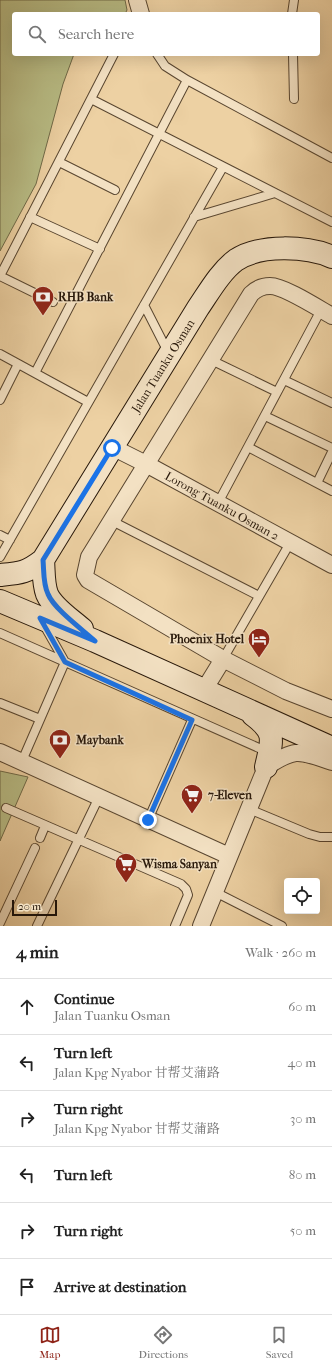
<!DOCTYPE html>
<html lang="en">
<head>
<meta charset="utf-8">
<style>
	:root { --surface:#fff; --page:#f2f2f2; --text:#222; --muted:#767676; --line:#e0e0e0; --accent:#8f2418 }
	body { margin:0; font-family:"IM FELL French Canon","Noto Serif SC",serif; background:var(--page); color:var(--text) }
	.controls { position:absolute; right:12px; bottom:12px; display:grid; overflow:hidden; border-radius:4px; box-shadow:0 4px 16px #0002 }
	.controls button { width:36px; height:36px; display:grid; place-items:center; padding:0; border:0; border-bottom:1px solid var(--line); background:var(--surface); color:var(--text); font:20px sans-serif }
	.scale { position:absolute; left:12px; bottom:10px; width:45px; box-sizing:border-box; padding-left:4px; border:2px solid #28180a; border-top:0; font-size:11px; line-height:14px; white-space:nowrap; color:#28180a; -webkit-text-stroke:3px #f3e1c3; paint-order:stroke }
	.stop { position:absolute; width:12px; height:12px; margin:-9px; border:3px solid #1a73e8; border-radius:50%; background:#fff }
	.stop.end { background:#1a73e8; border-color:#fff; box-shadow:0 1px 4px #0008 }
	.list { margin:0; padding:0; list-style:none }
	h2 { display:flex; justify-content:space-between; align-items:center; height:52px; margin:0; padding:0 16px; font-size:17px }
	h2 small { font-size:13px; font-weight:400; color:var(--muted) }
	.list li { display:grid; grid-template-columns:26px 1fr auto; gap:12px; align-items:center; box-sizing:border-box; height:56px; padding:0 16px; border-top:1px solid var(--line) }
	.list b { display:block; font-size:15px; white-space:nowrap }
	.list p { margin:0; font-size:13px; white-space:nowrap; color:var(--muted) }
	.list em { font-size:13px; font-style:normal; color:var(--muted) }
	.icon { flex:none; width:22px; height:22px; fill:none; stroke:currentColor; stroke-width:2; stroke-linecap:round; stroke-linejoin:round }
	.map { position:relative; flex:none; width:332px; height:926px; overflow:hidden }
	.search { position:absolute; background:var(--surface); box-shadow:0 4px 16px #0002; left:12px; right:12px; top:12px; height:44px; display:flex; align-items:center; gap:10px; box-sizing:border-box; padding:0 14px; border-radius:4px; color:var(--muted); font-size:15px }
	.sheet { height:388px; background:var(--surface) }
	nav { display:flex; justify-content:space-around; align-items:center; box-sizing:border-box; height:56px; border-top:1px solid var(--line); background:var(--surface); font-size:11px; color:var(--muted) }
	nav a { display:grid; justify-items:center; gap:2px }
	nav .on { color:var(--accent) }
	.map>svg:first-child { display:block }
	.green { fill:#b8bc85; stroke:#706a48 }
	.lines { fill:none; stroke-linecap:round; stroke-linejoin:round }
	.lane-casing { stroke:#594630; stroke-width:10 }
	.street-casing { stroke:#594630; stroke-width:18 }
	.secondary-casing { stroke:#28180a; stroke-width:24 }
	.lane { stroke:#f3e1c3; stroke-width:8 }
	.street { stroke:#f3e1c3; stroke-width:16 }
	.secondary { stroke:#f3e1c3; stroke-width:22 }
	.route { stroke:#1a73e8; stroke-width:5 }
	.labels { text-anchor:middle; stroke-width:3; stroke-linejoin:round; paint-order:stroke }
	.poi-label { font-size:12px; font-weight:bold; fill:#28180a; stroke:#f3e1c3; text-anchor:start }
	.street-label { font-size:12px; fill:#28180a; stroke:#f3e1c3 }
</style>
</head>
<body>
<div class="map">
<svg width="332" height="926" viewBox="0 0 332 926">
	<rect width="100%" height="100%" fill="#edd1a3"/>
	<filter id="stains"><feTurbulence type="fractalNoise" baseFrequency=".005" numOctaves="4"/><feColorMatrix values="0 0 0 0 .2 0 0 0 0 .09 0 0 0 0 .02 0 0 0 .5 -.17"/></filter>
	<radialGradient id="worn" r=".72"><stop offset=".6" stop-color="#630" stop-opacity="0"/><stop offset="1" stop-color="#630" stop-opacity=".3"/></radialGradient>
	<path class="green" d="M0,0H125L127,10L125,14H14V54H74L63,84L36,184L0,251Z
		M0,771L28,777L0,841Z"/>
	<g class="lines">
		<g class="lane-casing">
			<path id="lane" d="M292,14L294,0
				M157,54L165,66L187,80L332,158
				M293,54L294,99
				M91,99L332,222
				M59,162L115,190
				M30,217L100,249
				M194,217L275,193
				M0,276L114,54
				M0,276L53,302
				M144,305L168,352
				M0,354L88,402
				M211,360L277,392
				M35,373L187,80
				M284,380L332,403
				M0,400L18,364
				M265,416L332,448
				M248,447L332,491
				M317,483L332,452
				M218,503L321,310
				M112,521L259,596
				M0,535L10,540
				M0,557L223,167
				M44,625L65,662
				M0,633L268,752
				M223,659L290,543
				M0,703L40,719
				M22,761L65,662
				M6,808L181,884L186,889L188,895L175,926
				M249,809L309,834L320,837H332
				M148,820L192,720
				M40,838L45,826
				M215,892L282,926
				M0,923L35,848
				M37,926L99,797"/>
		</g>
		<g class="street-casing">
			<path id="street" d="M137,0L141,14
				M332,316C318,308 284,286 270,286C263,286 256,289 251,294L89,557L85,575L88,580L223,659L286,691L332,709
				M112,447L146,464L332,565
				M204,690L223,659
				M0,752L229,856
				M201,926L266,767C297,747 299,751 332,762"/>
		</g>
		<g class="secondary-casing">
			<path id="secondary" d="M43,560C44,571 43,583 47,594C53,608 71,619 82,629
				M0,575C21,573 26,573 43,560L198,308C209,292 220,272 236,260C260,244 307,246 332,257
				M0,601L95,641L332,748
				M253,715C277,733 272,740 266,767"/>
		</g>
		<use href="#lane" class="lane"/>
		<use href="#street" class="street"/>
		<use href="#secondary" class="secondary"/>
	</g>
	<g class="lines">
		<path class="route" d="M112,448L43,560C44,571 43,584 48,594C54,609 83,630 95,641L40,618L65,662L192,720L148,820"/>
	</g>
	<defs>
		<g id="bank-pin" transform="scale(1.15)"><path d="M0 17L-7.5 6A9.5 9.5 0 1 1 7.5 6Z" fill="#8f2418" stroke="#f3e1c3"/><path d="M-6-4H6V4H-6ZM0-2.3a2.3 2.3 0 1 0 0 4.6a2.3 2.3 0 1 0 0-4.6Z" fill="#fff"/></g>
		<g id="hotel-pin" transform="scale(1.15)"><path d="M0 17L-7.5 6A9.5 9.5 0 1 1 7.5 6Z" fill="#8f2418" stroke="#f3e1c3"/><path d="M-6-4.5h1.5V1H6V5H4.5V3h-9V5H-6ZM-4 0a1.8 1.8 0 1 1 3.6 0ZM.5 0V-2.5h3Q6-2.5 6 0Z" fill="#fff"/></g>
		<g id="supermarket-pin" transform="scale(1.15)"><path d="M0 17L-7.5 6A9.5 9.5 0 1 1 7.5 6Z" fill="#8f2418" stroke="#f3e1c3"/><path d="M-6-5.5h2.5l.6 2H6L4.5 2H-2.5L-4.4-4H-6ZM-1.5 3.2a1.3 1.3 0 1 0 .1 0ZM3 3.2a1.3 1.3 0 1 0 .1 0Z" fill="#fff"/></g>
	</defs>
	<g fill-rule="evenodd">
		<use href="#bank-pin" x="43" y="297"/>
		<use href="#hotel-pin" x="259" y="639"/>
		<use href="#bank-pin" x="60" y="740"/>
		<use href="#supermarket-pin" x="192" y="795"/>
		<use href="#supermarket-pin" x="126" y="864"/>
	</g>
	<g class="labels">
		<g class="poi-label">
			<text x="58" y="301">RHB Bank</text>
			<text x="244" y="643" text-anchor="end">Phoenix Hotel</text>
			<text x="76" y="744">Maybank</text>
			<text x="208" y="799">7-Eleven</text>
			<text x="142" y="868">Wisma Sanyan</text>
		</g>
		<g class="street-label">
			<text transform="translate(163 366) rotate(-58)" y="4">Jalan Tuanku Osman</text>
			<text transform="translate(222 506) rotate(29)" y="4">Lorong Tuanku Osman 2</text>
		</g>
	</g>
	<rect width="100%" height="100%" filter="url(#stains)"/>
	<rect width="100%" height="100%" fill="url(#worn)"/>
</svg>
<div class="controls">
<button><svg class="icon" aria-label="locate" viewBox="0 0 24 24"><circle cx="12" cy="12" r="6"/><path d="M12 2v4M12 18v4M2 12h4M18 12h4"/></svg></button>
</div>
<div class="scale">20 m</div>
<div class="stop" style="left:112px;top:448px"></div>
<div class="stop end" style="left:148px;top:820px"></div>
<div class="search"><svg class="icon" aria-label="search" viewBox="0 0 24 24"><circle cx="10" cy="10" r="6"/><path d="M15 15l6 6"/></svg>Search here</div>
</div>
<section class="sheet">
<h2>4 min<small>Walk · 260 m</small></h2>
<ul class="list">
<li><svg class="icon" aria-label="ahead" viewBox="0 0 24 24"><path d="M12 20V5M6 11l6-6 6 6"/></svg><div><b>Continue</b><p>Jalan Tuanku Osman</p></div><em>60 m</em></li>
<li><svg class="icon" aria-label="left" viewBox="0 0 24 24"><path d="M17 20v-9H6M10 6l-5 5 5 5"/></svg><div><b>Turn left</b><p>Jalan Kpg Nyabor 甘帮艾蒲路</p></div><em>40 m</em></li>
<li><svg class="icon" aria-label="right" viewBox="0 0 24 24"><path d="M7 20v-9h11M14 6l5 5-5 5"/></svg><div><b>Turn right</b><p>Jalan Kpg Nyabor 甘帮艾蒲路</p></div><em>30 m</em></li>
<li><svg class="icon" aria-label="left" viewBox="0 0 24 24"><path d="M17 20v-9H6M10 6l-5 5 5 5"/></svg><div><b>Turn left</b></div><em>80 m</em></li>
<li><svg class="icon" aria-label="right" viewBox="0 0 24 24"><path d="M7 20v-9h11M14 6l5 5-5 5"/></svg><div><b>Turn right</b></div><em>50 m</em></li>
<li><svg class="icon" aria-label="arrive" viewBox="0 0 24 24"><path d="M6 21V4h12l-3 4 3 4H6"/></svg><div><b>Arrive at destination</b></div></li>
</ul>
</section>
<nav>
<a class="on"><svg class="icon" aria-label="map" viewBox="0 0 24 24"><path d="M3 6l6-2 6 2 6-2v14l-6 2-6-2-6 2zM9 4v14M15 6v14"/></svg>Map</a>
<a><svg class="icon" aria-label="directions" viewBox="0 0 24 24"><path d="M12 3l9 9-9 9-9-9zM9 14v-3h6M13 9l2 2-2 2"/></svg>Directions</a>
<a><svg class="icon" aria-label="saved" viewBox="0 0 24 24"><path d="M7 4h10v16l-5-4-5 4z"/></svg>Saved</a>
</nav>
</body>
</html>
